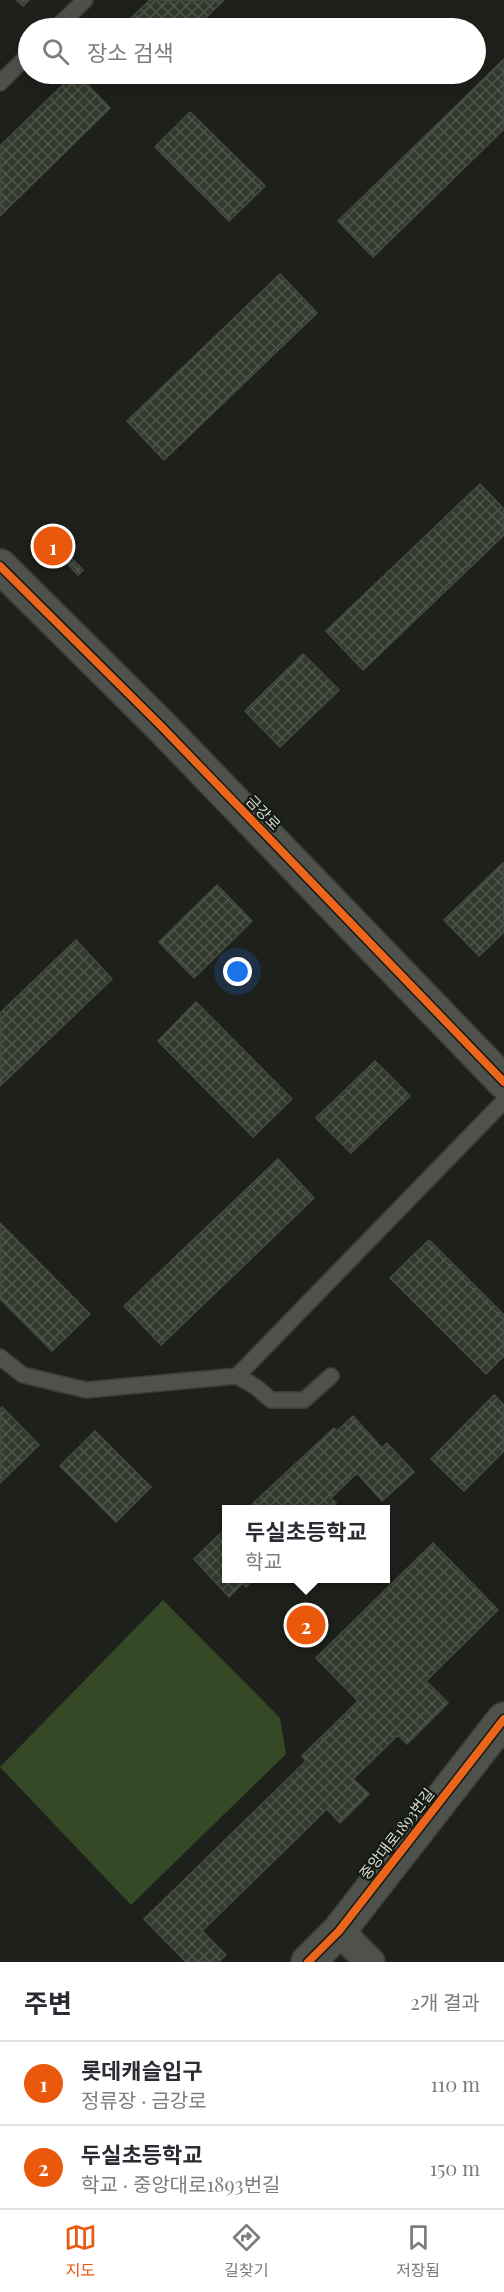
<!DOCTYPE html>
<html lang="ko">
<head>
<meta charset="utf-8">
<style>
	:root { --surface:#fff; --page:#f7f7f7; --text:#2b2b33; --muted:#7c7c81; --line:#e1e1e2; --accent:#ea580c }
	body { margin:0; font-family:"Playfair Display","Noto Sans KR",serif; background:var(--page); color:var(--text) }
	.you { position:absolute; left:238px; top:972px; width:21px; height:21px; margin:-15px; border:4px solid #fff; border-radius:50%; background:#1a73e8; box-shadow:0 0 0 9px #1a73e833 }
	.badge { display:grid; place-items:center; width:39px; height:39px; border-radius:50%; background:var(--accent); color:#fff; font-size:20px; font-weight:700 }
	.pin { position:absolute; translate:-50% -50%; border:3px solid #fff; box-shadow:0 2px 6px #0006 }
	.popup { position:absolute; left:222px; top:1505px; width:168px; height:78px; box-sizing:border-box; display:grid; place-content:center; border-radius:0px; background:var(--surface); filter:drop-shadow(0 2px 4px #0005); font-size:20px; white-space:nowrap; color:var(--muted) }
	.popup b { font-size:22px; color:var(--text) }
	.popup::after { content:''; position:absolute; left:50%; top:100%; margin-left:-12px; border:12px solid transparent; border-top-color:var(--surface) }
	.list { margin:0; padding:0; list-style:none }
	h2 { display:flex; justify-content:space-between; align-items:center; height:78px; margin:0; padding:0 24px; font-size:26px }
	h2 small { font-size:20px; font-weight:400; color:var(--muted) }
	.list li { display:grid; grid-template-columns:39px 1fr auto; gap:18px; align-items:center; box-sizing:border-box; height:84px; padding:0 24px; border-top:2px solid var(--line) }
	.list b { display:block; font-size:22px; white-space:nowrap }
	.list p { margin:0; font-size:20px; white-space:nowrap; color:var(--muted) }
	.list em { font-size:20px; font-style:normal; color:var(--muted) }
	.icon { flex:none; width:33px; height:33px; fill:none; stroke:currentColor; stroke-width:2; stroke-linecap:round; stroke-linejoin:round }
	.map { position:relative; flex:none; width:504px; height:1962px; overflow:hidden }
	.search { position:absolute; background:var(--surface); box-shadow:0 6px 24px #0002; left:18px; right:18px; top:18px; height:66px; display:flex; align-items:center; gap:15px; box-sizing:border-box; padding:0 21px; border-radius:33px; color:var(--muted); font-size:22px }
	.sheet { height:246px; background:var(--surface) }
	nav { display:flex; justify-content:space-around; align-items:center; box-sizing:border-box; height:84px; border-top:2px solid var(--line); background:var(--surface); font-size:16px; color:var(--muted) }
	nav a { display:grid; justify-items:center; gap:3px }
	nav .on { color:var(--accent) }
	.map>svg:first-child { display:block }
	.green { fill:#354926 }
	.building { fill:url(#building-cross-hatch); stroke:#474945; stroke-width:1.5 }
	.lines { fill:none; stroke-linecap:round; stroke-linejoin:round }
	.lane-casing { stroke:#3a3c38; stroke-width:18 }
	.street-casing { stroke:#3a3c38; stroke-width:32 }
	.secondary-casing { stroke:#3a3c38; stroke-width:36 }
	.lane { stroke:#4f514d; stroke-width:15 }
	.street { stroke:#4f514d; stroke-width:28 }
	.secondary { stroke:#4e514c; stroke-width:33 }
	.cycleway-casing { stroke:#141911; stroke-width:11 }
	.cycleway { stroke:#eb651d; stroke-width:8 }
	.labels { text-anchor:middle; stroke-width:4.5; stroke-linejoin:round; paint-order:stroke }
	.street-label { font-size:15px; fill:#d9dcd6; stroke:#141911 }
</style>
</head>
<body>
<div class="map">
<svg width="504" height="1962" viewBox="0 0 504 1962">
	<defs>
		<pattern id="building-cross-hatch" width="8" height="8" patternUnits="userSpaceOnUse" patternTransform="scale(1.5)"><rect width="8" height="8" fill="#333a2d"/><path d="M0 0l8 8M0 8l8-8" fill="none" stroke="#50564b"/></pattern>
	</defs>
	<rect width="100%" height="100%" fill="#1e201c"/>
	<path class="green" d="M163,1600L280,1718L286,1754L131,1905L0,1767Z"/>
	<path class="building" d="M16,0H29L23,6Z
		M150,0H224L195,28H125L123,26Z
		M504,59V129L373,257L338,221Z
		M74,74H77L110,108L0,216V146Z
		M190,112L265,186L229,221L155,147Z
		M280,274L317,313L164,460L127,421Z
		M480,484L504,509V535L363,670L326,631Z
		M69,556L83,570L78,575L64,560Z
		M303,654L339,690L280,747L245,711Z
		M503,863L504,932L479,956L444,920Z
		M217,885L252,921L194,978L159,942Z
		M76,940L112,979L0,1086V1013Z
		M196,1002L292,1099L253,1137L158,1041Z
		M375,1061L410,1096L351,1153L316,1118Z
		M278,1159L314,1198L161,1345L124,1306Z
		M0,1223L90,1314L52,1351L0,1299Z
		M429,1240L504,1315V1356L486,1374L390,1278Z
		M494,1395L504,1405V1451L464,1491L431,1459Z
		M2,1407L39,1445L0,1483V1409Z
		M353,1416L382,1448L387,1443L414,1472L382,1501L357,1473L331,1498L336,1503L329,1510H246L334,1428L337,1431Z
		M95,1431L151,1487L116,1522L60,1466Z
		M226,1528V1578H255L246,1587L243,1583L229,1597L194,1559Z
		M433,1543L498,1610L426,1681L448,1703L407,1744L398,1735L353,1779L369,1794L340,1823L327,1809L202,1931L226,1955L218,1962H186L144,1919L306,1761L302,1756L358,1701L316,1658Z"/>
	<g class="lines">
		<g class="lane-casing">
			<path id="lane" d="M56,28L85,0
				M0,83L28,55
				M0,1357L23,1375L86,1390L237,1376
				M331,1376L304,1400H271L256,1387L237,1376L504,1101"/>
		</g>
		<g class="street-casing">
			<path id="street" d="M339,1931L370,1962"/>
		</g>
		<g class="secondary-casing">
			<path id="secondary" d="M0,566L160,725L504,1082
				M308,1962L339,1931L504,1719"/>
		</g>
		<use href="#lane" class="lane"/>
		<use href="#street" class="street"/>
		<use href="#secondary" class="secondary"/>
		<g class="cycleway-casing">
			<path id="cycleway" d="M0,566L160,725L504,1082
				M308,1962L339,1931L504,1719"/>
		</g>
		<use href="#cycleway" class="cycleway"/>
	</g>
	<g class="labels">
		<g class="street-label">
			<text transform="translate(263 813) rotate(46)" y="5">금강로</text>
			<text transform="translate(397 1834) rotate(-52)" y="5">중앙대로1893번길</text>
		</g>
	</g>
</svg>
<div class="you"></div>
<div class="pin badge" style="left:53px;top:546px">1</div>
<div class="pin badge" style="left:306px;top:1625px">2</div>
<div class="popup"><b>두실초등학교</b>학교</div>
<div class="search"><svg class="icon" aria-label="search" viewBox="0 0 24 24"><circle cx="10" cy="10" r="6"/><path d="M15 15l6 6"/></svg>장소 검색</div>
</div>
<section class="sheet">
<h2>주변<small>2개 결과</small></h2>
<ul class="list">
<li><span class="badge">1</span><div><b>롯데캐슬입구</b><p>정류장 · 금강로</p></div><em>110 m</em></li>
<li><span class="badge">2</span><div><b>두실초등학교</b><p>학교 · 중앙대로1893번길</p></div><em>150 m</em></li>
</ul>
</section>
<nav>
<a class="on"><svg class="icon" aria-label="map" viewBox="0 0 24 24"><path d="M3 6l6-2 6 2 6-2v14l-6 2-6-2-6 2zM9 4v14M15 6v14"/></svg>지도</a>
<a><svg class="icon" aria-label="directions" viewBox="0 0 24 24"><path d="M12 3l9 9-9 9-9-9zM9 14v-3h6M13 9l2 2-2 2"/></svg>길찾기</a>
<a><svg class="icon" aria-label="saved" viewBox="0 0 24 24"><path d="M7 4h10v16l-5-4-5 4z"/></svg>저장됨</a>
</nav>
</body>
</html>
